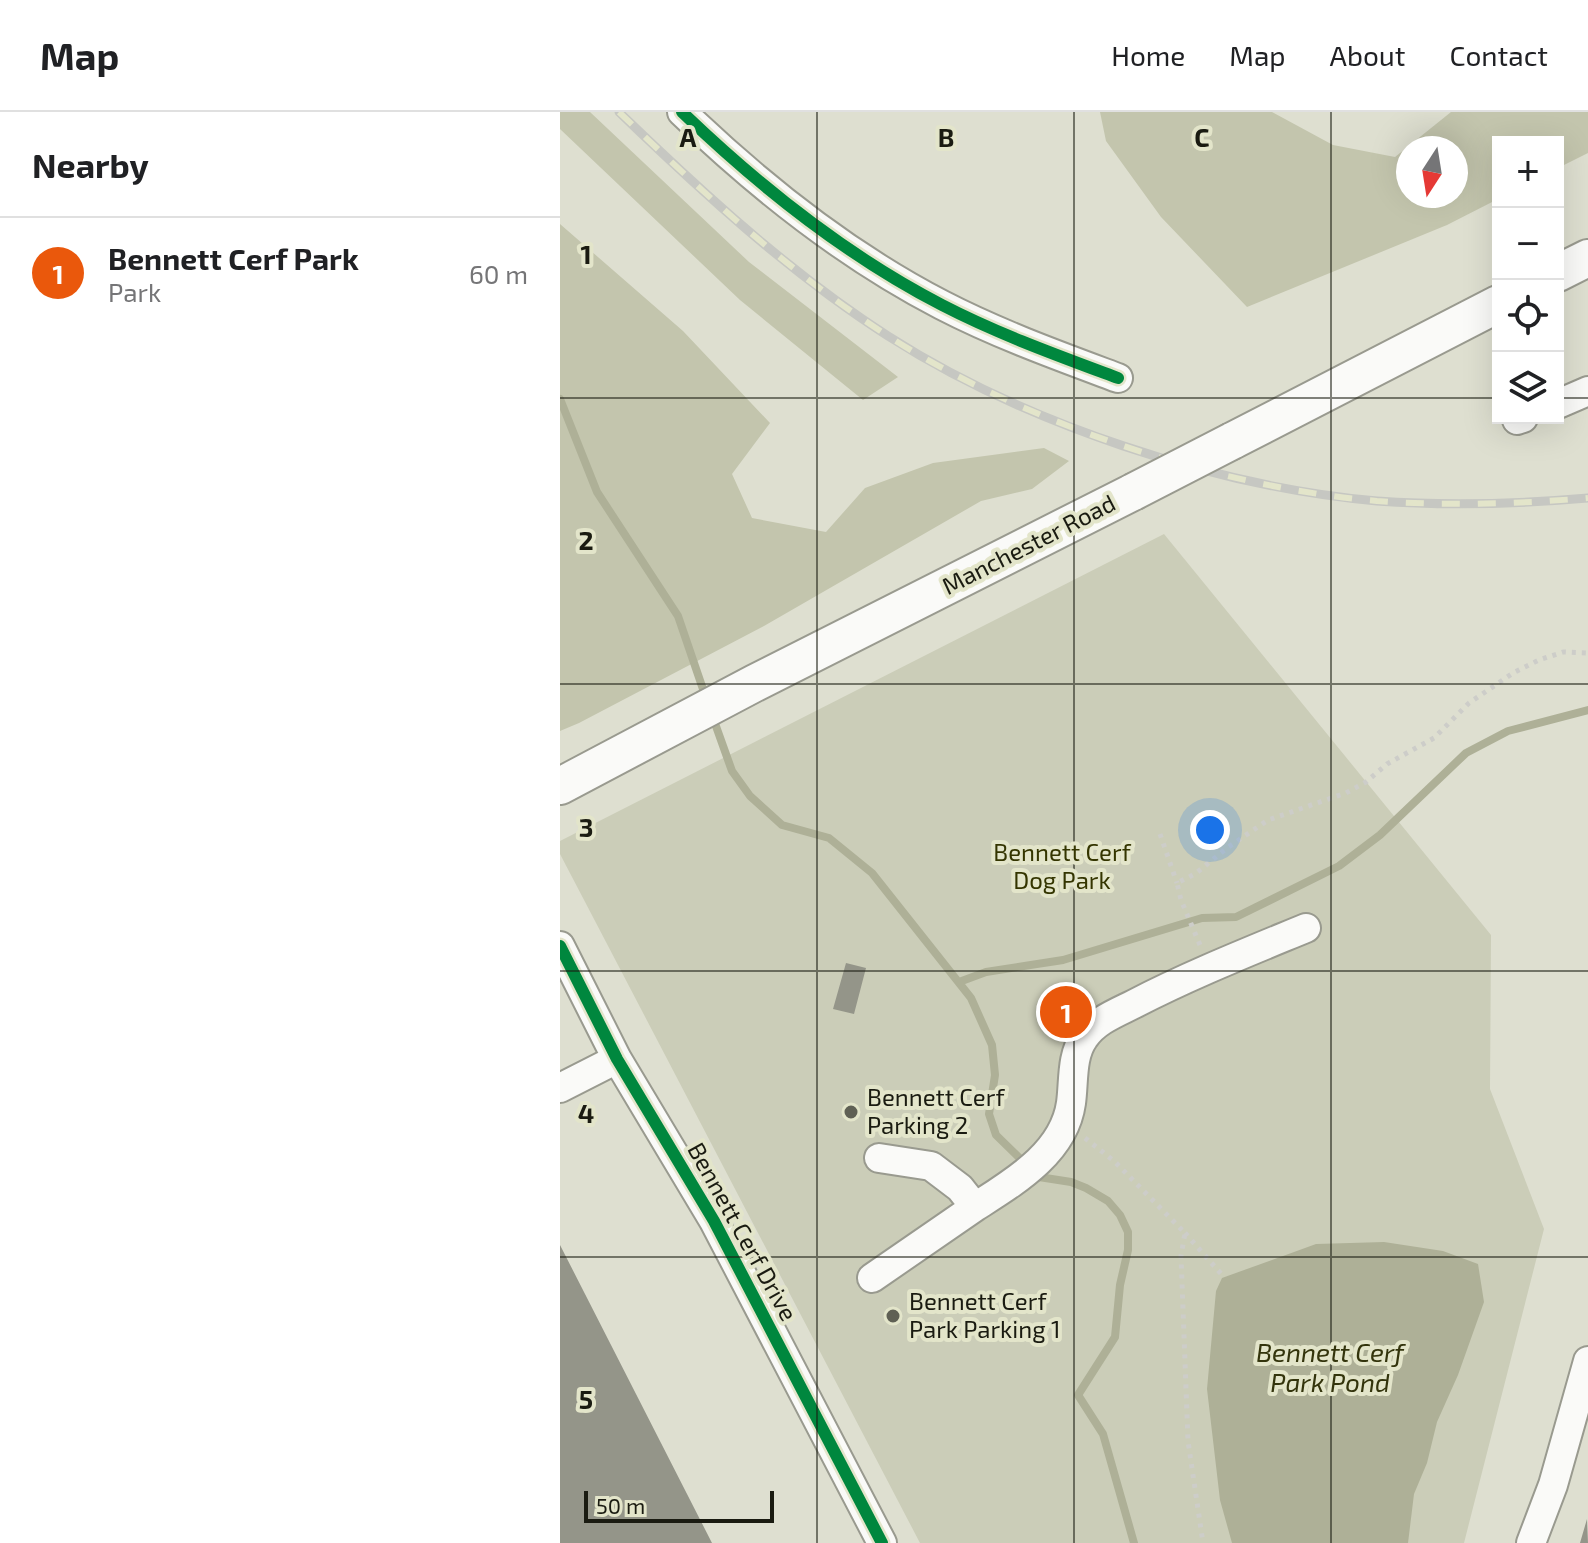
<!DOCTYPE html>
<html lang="en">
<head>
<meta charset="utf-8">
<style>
	:root { --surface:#fff; --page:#f2f2f2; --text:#202124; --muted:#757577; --line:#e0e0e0; --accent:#ea580c }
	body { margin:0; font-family:"Exo 2",sans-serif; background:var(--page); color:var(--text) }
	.controls { position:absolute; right:24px; top:24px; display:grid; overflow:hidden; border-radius:0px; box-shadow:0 8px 32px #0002 }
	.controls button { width:72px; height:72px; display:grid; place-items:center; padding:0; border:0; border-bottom:2px solid var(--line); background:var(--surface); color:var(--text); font:40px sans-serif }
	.compass { position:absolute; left:836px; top:24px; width:72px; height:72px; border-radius:50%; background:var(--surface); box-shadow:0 8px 32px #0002; rotate:192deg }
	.scale { position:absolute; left:24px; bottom:20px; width:190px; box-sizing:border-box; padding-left:8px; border:4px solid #1a1b11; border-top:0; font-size:22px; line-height:28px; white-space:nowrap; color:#1a1b11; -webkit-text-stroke:6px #e3e5ca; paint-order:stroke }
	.you { position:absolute; left:650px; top:718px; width:28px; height:28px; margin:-20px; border:6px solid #fff; border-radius:50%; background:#1a73e8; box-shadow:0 0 0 12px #1a73e833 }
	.badge { display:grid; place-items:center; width:52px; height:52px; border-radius:50%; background:var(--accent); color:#fff; font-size:26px; font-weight:700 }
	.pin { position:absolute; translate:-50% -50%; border:4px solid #fff; box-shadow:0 2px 8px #0006 }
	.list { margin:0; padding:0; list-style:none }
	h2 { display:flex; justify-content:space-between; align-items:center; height:104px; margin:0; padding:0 32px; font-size:34px }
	h2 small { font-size:26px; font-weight:400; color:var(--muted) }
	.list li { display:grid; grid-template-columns:52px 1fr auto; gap:24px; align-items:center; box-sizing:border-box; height:112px; padding:0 32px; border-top:2px solid var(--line) }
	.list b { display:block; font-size:30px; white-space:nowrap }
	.list p { margin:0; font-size:26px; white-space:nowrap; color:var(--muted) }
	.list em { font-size:26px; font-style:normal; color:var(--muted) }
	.icon { flex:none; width:44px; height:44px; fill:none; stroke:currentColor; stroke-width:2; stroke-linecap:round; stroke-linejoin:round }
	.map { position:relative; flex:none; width:1028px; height:1431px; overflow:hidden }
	header { display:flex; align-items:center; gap:48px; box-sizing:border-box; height:112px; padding:0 40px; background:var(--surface); border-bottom:2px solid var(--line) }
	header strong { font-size:38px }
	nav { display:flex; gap:44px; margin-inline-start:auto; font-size:28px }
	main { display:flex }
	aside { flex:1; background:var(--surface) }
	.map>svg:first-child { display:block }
	.green { fill:#cbcdb8 }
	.forest { fill:#c3c5ad; fill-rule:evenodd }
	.water { fill:#aeb097 }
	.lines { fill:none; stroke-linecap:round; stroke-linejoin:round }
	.stream { stroke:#aeb097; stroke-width:8 }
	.building { fill:#949589 }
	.minor-casing { stroke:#999a8f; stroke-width:32 }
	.major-casing { stroke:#999a8f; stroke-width:40 }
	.path { stroke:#cdcdc9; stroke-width:5; stroke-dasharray:4 6; stroke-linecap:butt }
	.minor { stroke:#fafaf8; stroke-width:28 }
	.major { stroke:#fafaf8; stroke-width:36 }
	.rail-casing { stroke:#c6c7c2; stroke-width:9 }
	.rail { stroke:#e3e5ca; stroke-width:6; stroke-dasharray:18; stroke-linecap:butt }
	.major-bridge-casing { stroke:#999a8f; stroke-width:40; stroke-linecap:butt }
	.major-bridge { stroke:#fafaf8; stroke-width:36 }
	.cycleway-casing { stroke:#e3e5ca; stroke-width:17 }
	.cycleway { stroke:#00873e; stroke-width:12 }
	.grid { fill:none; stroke:#1a1b11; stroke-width:2; stroke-opacity:0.55 }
	.poi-dot { fill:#5f6054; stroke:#e3e5ca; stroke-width:3 }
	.labels { text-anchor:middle; stroke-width:8; stroke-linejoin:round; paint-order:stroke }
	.street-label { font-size:24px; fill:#1a1b11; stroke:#e3e5ca }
	.park-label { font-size:24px; fill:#343500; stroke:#e3e5ca }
	.poi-label { font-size:24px; fill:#1a1b11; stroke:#e3e5ca; text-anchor:start }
	.water-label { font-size:26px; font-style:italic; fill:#33340c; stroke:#e3e5ca }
	.grid-label { font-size:26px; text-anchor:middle; font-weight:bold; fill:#1a1b11; stroke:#e3e5ca; stroke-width:8; stroke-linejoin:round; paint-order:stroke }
</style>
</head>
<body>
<header>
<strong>Map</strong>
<nav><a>Home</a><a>Map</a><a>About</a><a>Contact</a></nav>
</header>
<main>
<aside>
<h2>Nearby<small></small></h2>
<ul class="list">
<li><span class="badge">1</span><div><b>Bennett Cerf Park</b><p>Park</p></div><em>60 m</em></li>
</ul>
</aside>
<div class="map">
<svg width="1028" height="1431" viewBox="0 0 1028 1431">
	<rect width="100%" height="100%" fill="#dedfd0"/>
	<path class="green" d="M604,422L931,823L930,977L984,1117L904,1431H360L0,742V729Z"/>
	<path class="forest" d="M0,0H30L189,150L338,265L303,288L180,188L0,17Z
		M540,0H712L773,33L835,45L891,0H1028V41L998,56V30H938V87L887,113L687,195L601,105L546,29ZM848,36H896V84H848Z
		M0,112L123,219L210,311L172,362L192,406L266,420L305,376L373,351L484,336L509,349L472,377L421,389L204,514L19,611L0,619Z"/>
	<path class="water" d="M824,1130L883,1139L918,1152L924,1190L898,1263L877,1310L867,1351L854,1382L848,1431H672L660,1388L647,1277L656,1179L662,1166L756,1132Z"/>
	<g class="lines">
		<path class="stream" d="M0,287L37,380L118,504L146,586
			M152,603L172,659L190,684L222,713L269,726L312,761L411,886L432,933L435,963L429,1002L436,1023L479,1065L511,1070L526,1076L548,1089L560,1103L568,1120V1138L560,1173L555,1225L518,1283L543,1322L574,1431
			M399,870L426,860L503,848L642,806L676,805L779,754L820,723L906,641L948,619L1028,598"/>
	</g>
	<path class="building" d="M286,851L306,856L294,902L273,897Z
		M0,1133L152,1431H0Z
		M1027,1407L1028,1431H1020Z"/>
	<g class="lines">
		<g class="minor-casing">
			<path id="minor" d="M122,0C199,74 287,144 382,193C438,222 499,244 558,266
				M998,292L1028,279
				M957,308L963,306
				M0,834L57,947L154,1109L322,1431
				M0,976L57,947
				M415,1095C454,1070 504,1041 511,991C514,970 511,944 524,926C535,909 556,901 574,892C630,863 688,840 746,816
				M312,1166L415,1095L400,1076L371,1054L319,1046
				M971,1431L993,1373L1028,1249"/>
		</g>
		<g class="major-casing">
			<path id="major" d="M998,161L1028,146
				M672,329L938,192
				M0,674L195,571L573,380"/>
		</g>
		<path class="path" d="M600,722L617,771
			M640,833L621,788L617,771L635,762L667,736L708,708L786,681L806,670L827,652L874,626L909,591L953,561L979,548L1003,540L1028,541
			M525,1026L554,1049L625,1121L621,1144L628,1329L643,1431
			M625,1121L663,1164"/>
		<use href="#minor" class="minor"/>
		<use href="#major" class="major"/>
		<g class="rail-casing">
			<path id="rail" d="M59,0C143,81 230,161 328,224C464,311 656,375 817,389C887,394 958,392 1028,386"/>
		</g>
		<use href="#rail" class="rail"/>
		<g class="major-bridge-casing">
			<path id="major-bridge" d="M573,380L672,329"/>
		</g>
		<use href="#major-bridge" class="major-bridge"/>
		<g class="cycleway-casing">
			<path id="cycleway" d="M122,0C199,74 287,144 382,193C438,222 499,244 558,266
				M0,834L57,947L154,1109L322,1431"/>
		</g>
		<use href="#cycleway" class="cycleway"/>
	</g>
	<path class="grid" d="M257,0V1431M514,0V1431M771,0V1431M0,286H938M998,286H1028M0,572H1028M0,859H1028M0,1145H1028"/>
	<g class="poi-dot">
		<circle cx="291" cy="1000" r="8"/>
		<circle cx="333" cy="1204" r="8"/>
	</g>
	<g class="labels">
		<g class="street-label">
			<text transform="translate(469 433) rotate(-27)" y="8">Manchester Road</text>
			<text transform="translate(182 1120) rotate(61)" y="8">Bennett Cerf Drive</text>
		</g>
		<g class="park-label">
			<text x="502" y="749">Bennett Cerf<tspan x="502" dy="28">Dog Park</tspan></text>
		</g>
		<g class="poi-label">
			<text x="307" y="994">Bennett Cerf<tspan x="307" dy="28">Parking 2</tspan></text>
			<text x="349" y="1198">Bennett Cerf<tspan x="349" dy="28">Park Parking 1</tspan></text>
		</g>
		<g class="water-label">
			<text x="770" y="1250">Bennett Cerf<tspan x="770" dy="30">Park Pond</tspan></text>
		</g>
	</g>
	<g class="grid-label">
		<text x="128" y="35">A</text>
		<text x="386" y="35">B</text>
		<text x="642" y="35">C</text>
		<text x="26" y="152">1</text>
		<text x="26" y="438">2</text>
		<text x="26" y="725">3</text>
		<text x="26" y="1011">4</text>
		<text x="26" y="1297">5</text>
	</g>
</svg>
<div class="controls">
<button>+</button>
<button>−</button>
<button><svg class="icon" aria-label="locate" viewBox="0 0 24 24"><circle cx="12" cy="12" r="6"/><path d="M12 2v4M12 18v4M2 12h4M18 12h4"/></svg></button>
<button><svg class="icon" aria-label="layers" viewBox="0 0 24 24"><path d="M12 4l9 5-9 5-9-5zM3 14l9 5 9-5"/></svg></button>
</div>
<svg class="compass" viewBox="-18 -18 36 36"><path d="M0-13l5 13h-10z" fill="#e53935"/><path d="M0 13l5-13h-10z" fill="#757577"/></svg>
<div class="scale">50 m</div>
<div class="you"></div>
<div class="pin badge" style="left:506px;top:900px">1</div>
</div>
</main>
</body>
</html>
